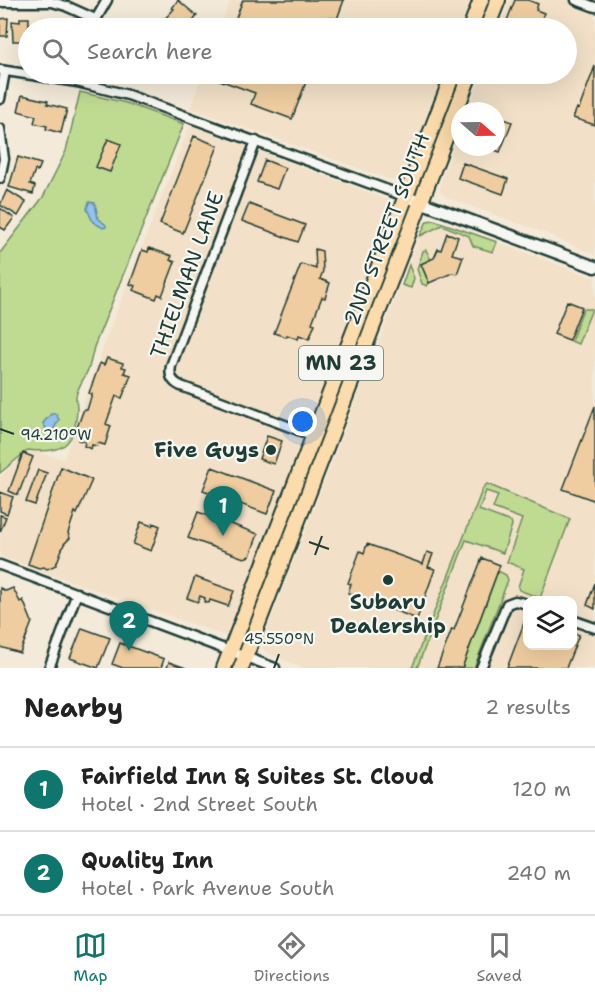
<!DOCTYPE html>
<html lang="en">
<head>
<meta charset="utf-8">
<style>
	:root { --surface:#fff; --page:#f6f6f6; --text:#222; --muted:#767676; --line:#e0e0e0; --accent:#0f766e }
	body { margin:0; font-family:"Shantell Sans",sans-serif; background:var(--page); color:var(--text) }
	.controls { position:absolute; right:18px; bottom:18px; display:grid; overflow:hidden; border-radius:12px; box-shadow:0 6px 24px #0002 }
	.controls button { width:54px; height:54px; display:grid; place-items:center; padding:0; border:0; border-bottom:2px solid var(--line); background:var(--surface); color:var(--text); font:30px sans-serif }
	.compass { position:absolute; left:451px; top:102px; width:54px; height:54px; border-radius:50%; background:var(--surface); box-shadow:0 6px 24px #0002; rotate:110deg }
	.you { position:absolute; left:303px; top:422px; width:21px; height:21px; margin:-15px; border:4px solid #fff; border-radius:50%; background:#1a73e8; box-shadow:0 0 0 9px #1a73e833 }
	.badge { display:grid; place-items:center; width:39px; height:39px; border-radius:50%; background:var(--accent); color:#fff; font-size:20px; font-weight:700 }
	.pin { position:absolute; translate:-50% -50px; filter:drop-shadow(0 2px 3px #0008) }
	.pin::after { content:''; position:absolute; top:32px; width:21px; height:18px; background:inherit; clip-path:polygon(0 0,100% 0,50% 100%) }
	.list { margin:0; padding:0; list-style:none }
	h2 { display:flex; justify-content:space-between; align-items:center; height:78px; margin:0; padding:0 24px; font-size:26px }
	h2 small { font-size:20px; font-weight:400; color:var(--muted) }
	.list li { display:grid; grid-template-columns:39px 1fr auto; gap:18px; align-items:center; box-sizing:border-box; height:84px; padding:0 24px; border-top:2px solid var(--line) }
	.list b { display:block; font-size:22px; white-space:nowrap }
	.list p { margin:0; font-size:20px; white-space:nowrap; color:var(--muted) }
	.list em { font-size:20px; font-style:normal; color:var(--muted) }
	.icon { flex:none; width:33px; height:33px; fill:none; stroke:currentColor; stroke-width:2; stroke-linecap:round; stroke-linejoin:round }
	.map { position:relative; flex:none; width:595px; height:668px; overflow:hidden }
	.search { position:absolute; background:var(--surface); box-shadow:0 6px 24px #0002; left:18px; right:18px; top:18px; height:66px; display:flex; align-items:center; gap:15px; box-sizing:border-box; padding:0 21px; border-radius:33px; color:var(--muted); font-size:22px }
	.sheet { height:246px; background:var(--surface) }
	nav { display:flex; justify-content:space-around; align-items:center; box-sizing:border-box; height:84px; border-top:2px solid var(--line); background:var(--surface); font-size:16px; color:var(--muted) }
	nav a { display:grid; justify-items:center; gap:3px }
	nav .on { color:var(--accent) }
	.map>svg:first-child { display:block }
	.built { fill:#f2e1c8; fill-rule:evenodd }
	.green { fill:#bfda91; stroke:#6f8c62; stroke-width:1.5 }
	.water { fill:#92c2ed; stroke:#648da3; stroke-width:1.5 }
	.building { fill:#efcda0; stroke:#1f3d34; stroke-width:1.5 }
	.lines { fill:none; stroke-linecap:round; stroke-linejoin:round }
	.minor-casing { stroke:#1f3d34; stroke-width:13 }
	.tertiary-casing { stroke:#1f3d34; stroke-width:15 }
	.trunk-casing { stroke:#1f3d34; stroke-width:18 }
	.minor { stroke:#f6f6f2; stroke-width:8 }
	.tertiary { stroke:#f6f6f2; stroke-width:10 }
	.trunk { stroke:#fcdcac; stroke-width:14 }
	.ticks { fill:none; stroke:#1f3d34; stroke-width:2 }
	.poi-dot { fill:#1f3d34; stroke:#f6f6f2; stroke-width:2 }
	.labels { text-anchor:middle; stroke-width:4.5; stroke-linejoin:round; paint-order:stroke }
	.shield { fill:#f6f6f2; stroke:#60746d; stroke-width:1.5 }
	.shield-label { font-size:20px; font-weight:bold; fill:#1f3d34 }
	.street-label { font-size:21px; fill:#1f3d34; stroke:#f6f6f2 }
	.poi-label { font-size:21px; font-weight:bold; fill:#1f3d34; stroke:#f6f6f2; text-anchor:end }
	.ticks-label { font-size:15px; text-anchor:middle; fill:#1f3d34; stroke:#f6f6f2; stroke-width:4.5; stroke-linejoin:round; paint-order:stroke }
</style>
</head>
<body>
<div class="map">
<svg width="595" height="668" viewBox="0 0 595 668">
	<rect width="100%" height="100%" fill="#f4ead9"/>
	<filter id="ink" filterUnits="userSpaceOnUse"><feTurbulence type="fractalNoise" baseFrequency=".0167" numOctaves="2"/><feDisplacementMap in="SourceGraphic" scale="12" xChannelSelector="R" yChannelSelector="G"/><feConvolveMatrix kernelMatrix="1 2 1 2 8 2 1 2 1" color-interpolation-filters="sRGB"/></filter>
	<g filter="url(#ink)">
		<path class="built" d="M230,0H470L460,28H220Z
			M510,0H595V255L540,231L446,197L440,192L441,180L460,130V147H496V111H468L482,74H566V28H499Z
			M203,74H443L403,175L400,179L394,181L190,108Z
			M190,125L394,202L228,637L0,556V477L28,450L64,459L110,328Z
			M431,220L439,221L595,278V668H303L269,654L262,648L263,640L424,225ZM528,600H572V646H528Z"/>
		<path class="green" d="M80,92L126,103L184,124L94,347C92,354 91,363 88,370C84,379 78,386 76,396C76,400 77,405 77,410C75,446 62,454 28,450L0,473V253L43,197L66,151Z
			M434,220L497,242L493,252L473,246L469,236L442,225L420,236L427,221Z
			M426,250L431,260L421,264L429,283L427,286L422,284L417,269L423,251Z
			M409,265L414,278L411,288L402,285Z
			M583,309H592L578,344L571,341Z
			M487,484L570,519L540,598L519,590L518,587L524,569L507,562L522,519L493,508L498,495L486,491L479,510L511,522L512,525L503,553L466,540L417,668H412L483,488Z
			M498,571L506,575L508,580L474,668H462Z"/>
		<path class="water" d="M89,202L95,203L98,218L106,225V227L103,228L93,222L87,209Z
			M51,414H56L59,420L53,430C47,431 45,429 43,423Z"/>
		<path class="building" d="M178,0L197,16L191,24L189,22L187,25L192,28H156L174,9L172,8Z
			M243,0H344L337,19L330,17L325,28H232Z
			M515,0H528L538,4L536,10L544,13L538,28H504Z
			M8,18L7,36H0V19Z
			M20,18H29L28,41H13L12,21L20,22Z
			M40,20H51V28H32L31,25L40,26Z
			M57,22L71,26V28H55Z
			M595,66V125L573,118L577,108L579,109Z
			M215,74H309L292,119L251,104L255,93L214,78Z
			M22,95L48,101L47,104L67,109L61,133L46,129L47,126L34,123L36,116L18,111Z
			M496,116L512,122L500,152L486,147H496Z
			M194,136L218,146L183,233L160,224Z
			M108,139L121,144L110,172L96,167Z
			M18,157L41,164L38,171L35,170L30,184L35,186L33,194L9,187Z
			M265,160L285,168L277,189L257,182Z
			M463,163L508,179L503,194L458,178Z
			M7,190L26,202L18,216L0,205Z
			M249,204L305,225L298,242L242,221Z
			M0,208L14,218L5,230L0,227Z
			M447,233L458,237L452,254L463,257L457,274L452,273L429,283L421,264L434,258L438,249L441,250Z
			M149,248L172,256L170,260L175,262L162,296L158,294L156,299L133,290L135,286L130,284L142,250L148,252Z
			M315,249L322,251L323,271L320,279L330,283L325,298L322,297L312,323L315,324L309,339L299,335L298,339L287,335L286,337L274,333L301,264L316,269Z
			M567,301L582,307L569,340L554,334Z
			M107,358L123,363L122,367L126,368L124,373L131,375L122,398L116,396L106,424L111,426L105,445L98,443L97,446L92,445L91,449L84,446L85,442L78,440L80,434L75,433L84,409L87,410L92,394L89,393L100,363L104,365Z
			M595,406V495L593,500L563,489Z
			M267,436L282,441L274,464L259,459Z
			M23,453L33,457L18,495L9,491Z
			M61,467L92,480L77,514L75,512L68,533L70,538L64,544L56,565L47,569L44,567L39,568L28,564Z
			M212,467L276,491L267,514L203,490Z
			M38,470L47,473L35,505L26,502Z
			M0,492L13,497L7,514L0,511Z
			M198,512L258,534L250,556L244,558L188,538Z
			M0,515L6,517L0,532Z
			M141,522L152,526L153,523L160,526L151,551L133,544Z
			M367,544L423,564L427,552L433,554L428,567L435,569L417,619L348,593L351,584L348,583L360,551L364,553Z
			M482,558L500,565L462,668H437L452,629L454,630Z
			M195,577L234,591L228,606L210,600L209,603L204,602L205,598L200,596L198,602L187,598Z
			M595,583V609L587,605Z
			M0,588L6,591L13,588L20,602L23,600L32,622L20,653L0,647Z
			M527,615L528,646H572V632L579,635L566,668H507Z
			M82,628L110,638L98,668L70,658Z
			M120,643L164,659L161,668H123L112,664Z
			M169,662L186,668H167Z"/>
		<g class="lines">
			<g class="minor-casing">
				<path id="minor" d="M576,0L595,7
					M0,2H52L66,6L95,19
					M91,28L107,0
					M0,70L77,82L128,95L404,196
					M0,99L5,71
					M0,129L4,159L0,178
					M256,141L171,366C169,376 172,382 181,386L314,436
					M0,565L275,668
					M572,620L595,628
					M49,668L77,593
					M481,668L507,604L515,601L528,604"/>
			</g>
			<g class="tertiary-casing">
				<path id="tertiary" d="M404,196L595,267"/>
			</g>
			<g class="trunk-casing">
				<path id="trunk" d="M470,28L481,0
					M487,28L498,0
					M224,668L453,74
					M241,668L470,74"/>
			</g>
			<use href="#minor" class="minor"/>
			<use href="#tertiary" class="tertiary"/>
			<use href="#trunk" class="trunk"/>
		</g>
	</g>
	<path class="ticks" d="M0,429L14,434M309,542L329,549M315,555L322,536M274,668L279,654"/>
	<g class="poi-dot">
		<circle cx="271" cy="450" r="6"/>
		<circle cx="388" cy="580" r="6"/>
	</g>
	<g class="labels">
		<rect class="shield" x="299" y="346" width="84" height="34" rx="4.5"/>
		<g class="shield-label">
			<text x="341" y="370">MN 23</text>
		</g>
		<g class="street-label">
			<text transform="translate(387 229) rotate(-69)" y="7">2ND STREET SOUTH</text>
			<text transform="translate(187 275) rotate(-70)" y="7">THIELMAN LANE</text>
		</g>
		<g class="poi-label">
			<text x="259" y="457">Five Guys</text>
			<text x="388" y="609" text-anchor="middle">Subaru<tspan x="388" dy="24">Dealership</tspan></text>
		</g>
	</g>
	<g class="ticks-label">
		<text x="56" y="440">94.210°W</text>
		<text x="279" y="644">45.550°N</text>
	</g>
</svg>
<div class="controls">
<button><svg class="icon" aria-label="layers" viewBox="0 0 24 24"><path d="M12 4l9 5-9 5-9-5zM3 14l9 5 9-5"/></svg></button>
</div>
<svg class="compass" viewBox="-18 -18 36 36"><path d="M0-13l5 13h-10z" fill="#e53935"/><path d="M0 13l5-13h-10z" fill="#767676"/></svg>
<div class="you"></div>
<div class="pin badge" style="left:223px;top:536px">1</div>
<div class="pin badge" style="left:129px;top:651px">2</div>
<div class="search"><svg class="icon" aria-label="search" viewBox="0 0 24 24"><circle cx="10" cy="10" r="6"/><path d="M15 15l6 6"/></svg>Search here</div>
</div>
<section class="sheet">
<h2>Nearby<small>2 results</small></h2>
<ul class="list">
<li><span class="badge">1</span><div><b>Fairfield Inn &amp; Suites St. Cloud</b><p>Hotel · 2nd Street South</p></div><em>120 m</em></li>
<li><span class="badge">2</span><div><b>Quality Inn</b><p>Hotel · Park Avenue South</p></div><em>240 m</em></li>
</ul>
</section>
<nav>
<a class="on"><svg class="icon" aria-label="map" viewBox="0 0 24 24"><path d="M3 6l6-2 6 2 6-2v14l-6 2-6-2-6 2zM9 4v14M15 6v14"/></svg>Map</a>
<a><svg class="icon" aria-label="directions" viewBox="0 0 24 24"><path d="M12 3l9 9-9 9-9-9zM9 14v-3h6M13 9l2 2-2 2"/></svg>Directions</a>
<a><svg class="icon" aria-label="saved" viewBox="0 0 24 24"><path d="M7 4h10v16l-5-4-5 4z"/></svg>Saved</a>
</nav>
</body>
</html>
